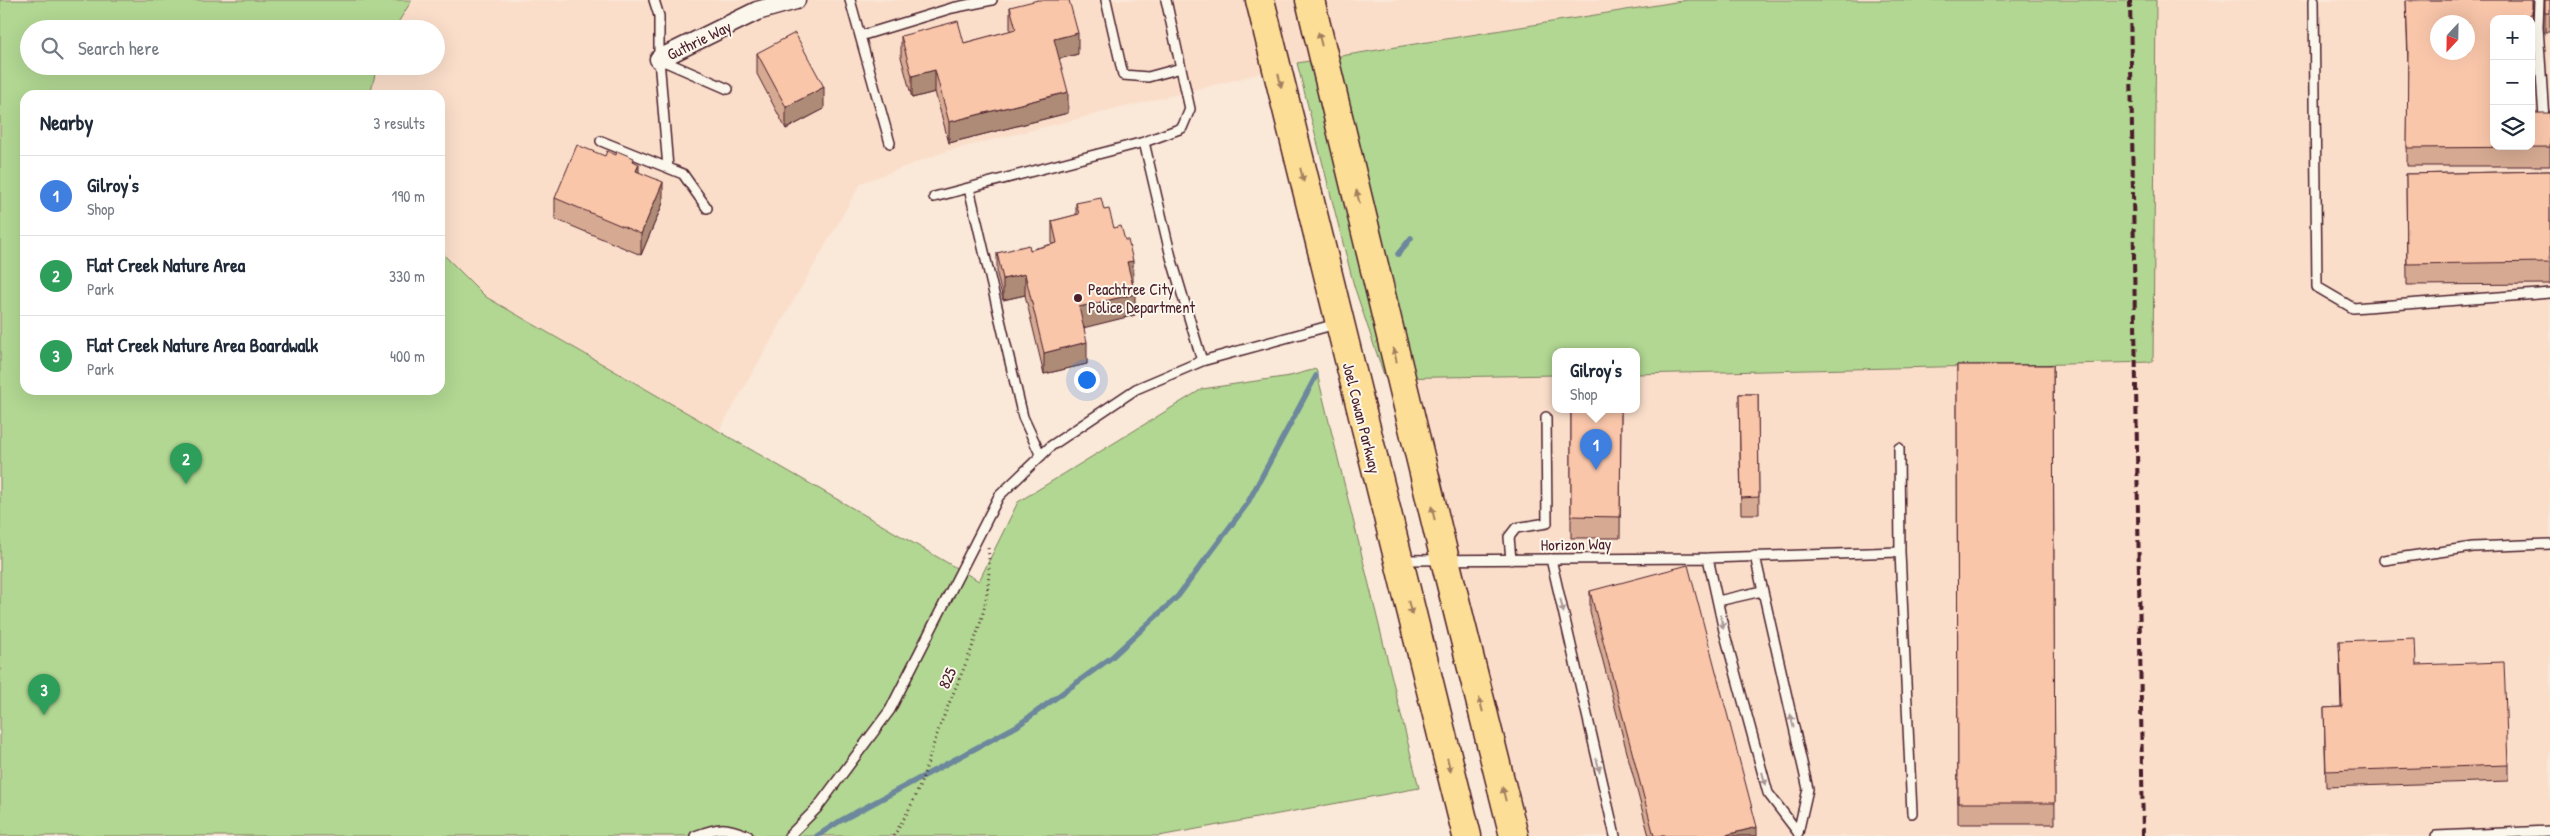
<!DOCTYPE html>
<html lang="en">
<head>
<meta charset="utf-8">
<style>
	:root { --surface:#fff; --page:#f6f6f7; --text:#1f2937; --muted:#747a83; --line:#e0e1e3; --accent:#2563eb }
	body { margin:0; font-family:"Patrick Hand",sans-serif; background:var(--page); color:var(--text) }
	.controls { position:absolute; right:15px; top:15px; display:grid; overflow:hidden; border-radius:10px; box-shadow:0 5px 20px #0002 }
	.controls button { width:45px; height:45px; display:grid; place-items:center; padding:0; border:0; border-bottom:1px solid var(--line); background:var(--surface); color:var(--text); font:25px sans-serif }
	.compass { position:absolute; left:2430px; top:15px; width:45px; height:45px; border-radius:50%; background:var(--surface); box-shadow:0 5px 20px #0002; rotate:202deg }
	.you { position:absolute; left:1086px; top:379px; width:18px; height:18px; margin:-12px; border:4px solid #fff; border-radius:50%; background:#1a73e8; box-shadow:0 0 0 8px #1a73e833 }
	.badge { display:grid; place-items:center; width:32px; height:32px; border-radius:50%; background:var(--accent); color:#fff; font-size:16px; font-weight:700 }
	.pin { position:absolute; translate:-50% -41px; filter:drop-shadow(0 1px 2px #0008) }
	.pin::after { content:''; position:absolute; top:26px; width:18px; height:15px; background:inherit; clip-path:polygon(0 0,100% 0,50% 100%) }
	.popup { position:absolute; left:1552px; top:348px; width:88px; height:65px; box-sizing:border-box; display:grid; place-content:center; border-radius:10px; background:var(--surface); filter:drop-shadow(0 1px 4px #0005); font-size:16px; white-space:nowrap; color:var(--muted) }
	.popup b { font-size:19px; color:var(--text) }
	.popup::after { content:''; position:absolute; left:50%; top:100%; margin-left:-10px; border:10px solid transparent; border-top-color:var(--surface) }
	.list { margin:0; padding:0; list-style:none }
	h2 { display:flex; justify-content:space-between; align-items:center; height:65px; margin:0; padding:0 20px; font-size:21px }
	h2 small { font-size:16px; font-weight:400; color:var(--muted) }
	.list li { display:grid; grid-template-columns:32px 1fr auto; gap:15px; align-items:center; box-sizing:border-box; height:80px; padding:0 20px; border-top:1px solid var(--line) }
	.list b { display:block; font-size:19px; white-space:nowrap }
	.list p { margin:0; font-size:16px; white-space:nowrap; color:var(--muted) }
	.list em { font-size:16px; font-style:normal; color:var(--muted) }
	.icon { flex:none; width:28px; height:28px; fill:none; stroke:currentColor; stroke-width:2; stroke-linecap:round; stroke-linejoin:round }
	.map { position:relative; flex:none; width:2550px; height:836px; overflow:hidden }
	.search { position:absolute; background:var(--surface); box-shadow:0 5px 20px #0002; left:20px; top:20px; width:425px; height:55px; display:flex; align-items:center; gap:12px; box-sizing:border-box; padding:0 18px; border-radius:28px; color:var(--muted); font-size:19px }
	.panel { position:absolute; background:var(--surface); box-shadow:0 5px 20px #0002; left:20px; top:90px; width:425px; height:305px; border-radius:15px }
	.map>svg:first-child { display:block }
	.built { fill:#fadeca; fill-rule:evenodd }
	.green { fill:#b1d792; stroke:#7e7b5e }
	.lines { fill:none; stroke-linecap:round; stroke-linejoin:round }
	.stream { stroke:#6d879c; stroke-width:5.5 }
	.lane-casing { stroke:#4a1f2b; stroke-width:12 }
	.street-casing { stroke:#4a1f2b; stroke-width:21 }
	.primary-casing { stroke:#4a1f2b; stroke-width:31 }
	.path { stroke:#4a1f2b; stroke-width:3; stroke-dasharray:1 4; stroke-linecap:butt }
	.lane { stroke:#fbf7ec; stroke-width:9 }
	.street { stroke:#fbf7ec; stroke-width:18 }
	.primary { stroke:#fdde96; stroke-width:28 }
	.rail { stroke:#4a1f2b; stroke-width:4; stroke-dasharray:8 4; stroke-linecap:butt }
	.wall { fill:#d6aa92; stroke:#4a1f2b }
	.shaded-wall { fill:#ae8b77; stroke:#4a1f2b }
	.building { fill:#f9c6aa; stroke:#4a1f2b; fill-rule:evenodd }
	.oneway { fill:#a47e60 }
	.oneway2 { fill:#ab9695 }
	.poi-dot { fill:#4a1f2b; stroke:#fbf7ec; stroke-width:2 }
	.labels { text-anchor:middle; stroke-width:4; stroke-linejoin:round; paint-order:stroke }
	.street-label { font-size:16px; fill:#4a1f2b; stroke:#fbf7ec }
	.poi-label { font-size:16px; fill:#4a1f2b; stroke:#fbf7ec; text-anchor:start }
</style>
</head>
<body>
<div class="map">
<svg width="2550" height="836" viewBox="0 0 2550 836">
	<rect width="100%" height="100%" fill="#fae8d8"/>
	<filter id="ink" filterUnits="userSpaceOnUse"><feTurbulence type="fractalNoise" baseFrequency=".02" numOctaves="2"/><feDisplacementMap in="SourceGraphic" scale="10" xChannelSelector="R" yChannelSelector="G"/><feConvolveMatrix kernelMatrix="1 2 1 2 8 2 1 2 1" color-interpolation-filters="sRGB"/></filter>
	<g filter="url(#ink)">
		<path class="built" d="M412,0H1687L1297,63L1262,73L947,151L861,183L719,431L486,297L440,274V95H354L371,66H436V29H394Z
			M2156,0H2550V836H1501L1386,378L1556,375V409H1636V374L2152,362ZM2494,19H2531V146H2494ZM2438,22H2468V52H2438Z"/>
		<path class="green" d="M0,0H412L394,29H29V66H377L370,95H25V390H440V251L486,297L979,581L1018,502L1202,389L1290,376L1316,369L1419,788L1159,836H0Z
			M1688,0H2156L2153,362L1636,374V351H1556V375L1385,378L1354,286L1297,63Z"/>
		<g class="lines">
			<path class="stream" d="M1398,254L1411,238
				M817,836L840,821L1017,726L1112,657L1178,596L1247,504L1316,376"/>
			<g class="lane-casing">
				<path id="lane" d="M654,0L659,16V59L668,168
					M850,0L890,143
					M1106,0L1123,75L1148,77L1181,68
					M2314,0L2317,287L2353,308L2550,293
					M2539,0L2538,27L2544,119H2550
					M860,36L952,8L992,0
					M659,59L728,89
					M601,141L683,174L707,208
					M1144,142L1171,257L1202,361
					M969,188L1023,417L1041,456
					M934,197L1144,142L1182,128L1190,109L1166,0
					M1899,448L1900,552
					M1755,556L1808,789L1798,833
					M1708,558L1724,631L1768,793L1797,831
					M1551,559L1615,836
					M1402,560L1708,558L1900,552L1912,813
					M1511,560L1509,537L1516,528L1547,523L1546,417
					M2384,560L2473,547L2550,544
					M1718,601L1762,591
					M695,836C718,827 725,826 748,836
					M789,836L817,808L890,710L999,496L1051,446L1136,389L1202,361L1336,324
					M2436,836L2550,831"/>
			</g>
			<g class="street-casing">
				<path id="street" d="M659,59L757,11L796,0"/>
			</g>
			<g class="primary-casing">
				<path id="primary" d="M1260,0L1467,836
					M1310,0L1445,560L1514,836"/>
			</g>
			<path class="path" d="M894,836C901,823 910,809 916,795C927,769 933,742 944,716C966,660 995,609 988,547"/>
			<use href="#lane" class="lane"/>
			<use href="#street" class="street"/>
			<use href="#primary" class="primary"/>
			<path class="rail" d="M2130,0L2143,836"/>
		</g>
		<path class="wall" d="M2406,0H2533L2532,32H2531V19H2494V146L2550,113V166H2407L2408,64Z
			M2545,0H2550V32H2545Z
			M1010,7L1078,54L1059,59L1068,113L949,143L935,92L912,98L901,57V36L964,43L1010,31Z
			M757,53L824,109L786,129L757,74Z
			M634,162L639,172L663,203L641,255L555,219V198Z
			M2550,171V284L2407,285L2406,174Z
			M1076,203L1104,210L1114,228L1133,282H1132L1135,315L1084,327L1087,364L1044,374L1025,295L1003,300L997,274V253L1030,250L1052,244V221L1076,215Z
			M1957,365H2053L2055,824H1958Z
			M1739,394H1758L1759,514H1741Z
			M1571,409H1621L1620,538H1571Z
			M1590,591L1757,836H1649L1590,612Z
			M2339,641L2416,665L2508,765V781L2326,787L2324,708L2341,707Z"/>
		<path class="shaded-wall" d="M1078,33V54L1054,60V39Z
			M935,70V92L912,98V76Z
			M824,87V109L786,129V107Z
			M1068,92V113L949,143V122Z
			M639,164V185L636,171Z
			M663,182V203L641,255V234Z
			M1133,261V282L1127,283V262Z
			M1025,274V295L1003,300V279Z
			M1135,294V315L1079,329V307Z
			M1087,342V364L1044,374V353Z
			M1757,827V836H1722Z"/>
		<path class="building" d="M1038,0H1069L1078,33L1054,39L1068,92L949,122L935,70L912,76L901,36L958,21L964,43L1016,29L1010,7Z
			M2406,0H2532V14H2529L2530,19H2494V146H2531V113H2550V147L2407,148L2408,51ZM2438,22H2468V52H2438Z
			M2545,0H2550V13H2545Z
			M795,33L824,87L786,107L757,53Z
			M577,145L605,156L607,151L616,155L617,151L634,158L633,161L639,164L636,171L663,182L641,234L555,198Z
			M2550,171V262L2407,264L2406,174Z
			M1101,198L1104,210L1109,209L1114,228L1121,226L1125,240H1128L1133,261L1127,262L1135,294L1079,307L1087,342L1044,353L1025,274L1003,279L997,253L1029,245L1030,250L1057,243L1052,221L1079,214L1076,203Z
			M1957,365H2053L2055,803H1958Z
			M1739,394H1758L1759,497L1741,498Z
			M1571,409H1621L1620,517L1571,516Z
			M1688,565L1757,827L1722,836H1654L1590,591Z
			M2415,638L2416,665L2504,662L2508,765L2326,771L2324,708L2342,707L2339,641Z"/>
		<defs><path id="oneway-solid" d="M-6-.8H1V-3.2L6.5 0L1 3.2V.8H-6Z" transform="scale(1.25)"/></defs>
		<g class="oneway">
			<use href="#oneway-solid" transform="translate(1320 39) rotate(-104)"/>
			<use href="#oneway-solid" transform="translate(1280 81) rotate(77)"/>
			<use href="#oneway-solid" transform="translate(1302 175) rotate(76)"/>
			<use href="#oneway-solid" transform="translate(1358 197) rotate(-104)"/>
			<use href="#oneway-solid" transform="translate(1395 355) rotate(-104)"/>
			<use href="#oneway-solid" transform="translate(1433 513) rotate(-104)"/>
			<use href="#oneway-solid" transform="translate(1410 608) rotate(76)"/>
			<use href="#oneway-solid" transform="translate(1481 705) rotate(-104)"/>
			<use href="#oneway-solid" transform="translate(1449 765) rotate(76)"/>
			<use href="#oneway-solid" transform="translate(1504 794) rotate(-104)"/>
		</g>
		<g class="oneway2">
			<use href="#oneway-solid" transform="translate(1562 606) rotate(77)"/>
			<use href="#oneway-solid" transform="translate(1722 622) rotate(78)"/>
			<use href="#oneway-solid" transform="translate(1792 721) rotate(-103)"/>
			<use href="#oneway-solid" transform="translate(1598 765) rotate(77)"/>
			<use href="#oneway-solid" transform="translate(1764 779) rotate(75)"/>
		</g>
	</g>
	<circle class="poi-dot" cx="1078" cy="298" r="5"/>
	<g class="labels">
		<g class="street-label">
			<text transform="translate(699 40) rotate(-26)" y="6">Guthrie Way</text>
			<text transform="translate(1362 418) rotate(76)" y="6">Joel Cowan Parkway</text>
			<text transform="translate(1576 544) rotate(-1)" y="6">Horizon Way</text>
			<text transform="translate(947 678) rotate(-66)" y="6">825</text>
		</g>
		<g class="poi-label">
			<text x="1088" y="295">Peachtree City<tspan x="1088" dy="18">Police Department</tspan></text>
		</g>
	</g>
</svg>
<div class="controls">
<button>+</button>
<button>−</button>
<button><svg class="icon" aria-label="layers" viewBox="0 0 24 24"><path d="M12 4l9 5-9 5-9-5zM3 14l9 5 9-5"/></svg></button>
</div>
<svg class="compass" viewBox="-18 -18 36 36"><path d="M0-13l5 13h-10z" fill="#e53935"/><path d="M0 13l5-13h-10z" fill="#747a83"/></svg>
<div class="you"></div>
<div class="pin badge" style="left:1596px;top:470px;background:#3f7fe0">1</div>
<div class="popup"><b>Gilroy's</b>Shop</div>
<div class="pin badge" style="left:186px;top:484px;background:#2e9e5b">2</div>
<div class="pin badge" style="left:44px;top:715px;background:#2e9e5b">3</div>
<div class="search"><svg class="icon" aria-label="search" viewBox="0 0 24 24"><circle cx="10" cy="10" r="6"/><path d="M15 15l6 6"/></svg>Search here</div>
<section class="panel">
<h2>Nearby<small>3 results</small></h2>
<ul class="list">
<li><span class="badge" style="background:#3f7fe0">1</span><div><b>Gilroy's</b><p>Shop</p></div><em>190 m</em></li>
<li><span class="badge" style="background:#2e9e5b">2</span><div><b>Flat Creek Nature Area</b><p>Park</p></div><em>330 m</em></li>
<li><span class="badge" style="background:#2e9e5b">3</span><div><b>Flat Creek Nature Area Boardwalk</b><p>Park</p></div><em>400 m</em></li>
</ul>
</section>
</div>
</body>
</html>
